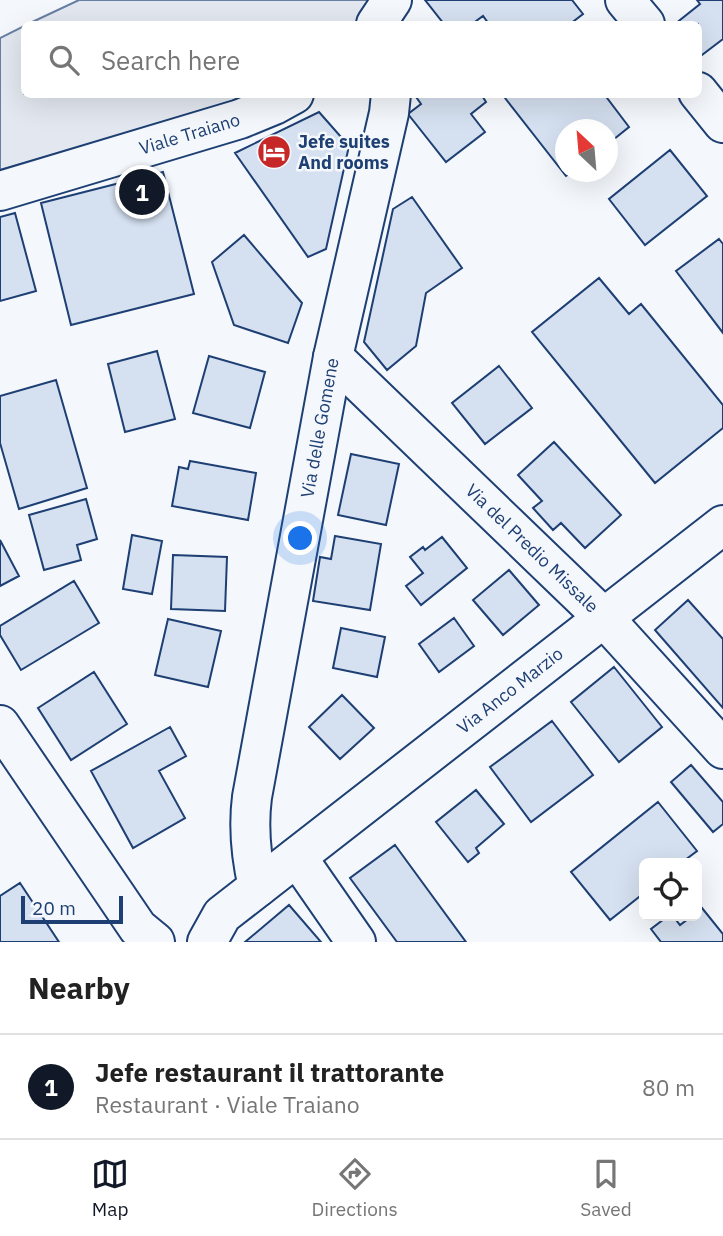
<!DOCTYPE html>
<html lang="en">
<head>
<meta charset="utf-8">
<style>
	:root { --surface:#fff; --page:#f6f6f6; --text:#222; --muted:#767676; --line:#e0e0e0; --accent:#111827 }
	body { margin:0; font-family:"IBM Plex Sans",sans-serif; background:var(--page); color:var(--text) }
	.controls { position:absolute; right:21px; bottom:21px; display:grid; overflow:hidden; border-radius:10px; box-shadow:0 7px 28px #0002 }
	.controls button { width:63px; height:63px; display:grid; place-items:center; padding:0; border:0; border-bottom:2px solid var(--line); background:var(--surface); color:var(--text); font:35px sans-serif }
	.compass { position:absolute; left:555px; top:119px; width:63px; height:63px; border-radius:50%; background:var(--surface); box-shadow:0 7px 28px #0002; rotate:334deg }
	.scale { position:absolute; left:21px; bottom:18px; width:102px; box-sizing:border-box; padding-left:7px; border:4px solid #1d3f73; border-top:0; font-size:19px; line-height:24px; white-space:nowrap; color:#1d3f73; -webkit-text-stroke:5px #f4f7fb; paint-order:stroke }
	.you { position:absolute; left:301px; top:539px; width:24px; height:24px; margin:-18px; border:5px solid #fff; border-radius:50%; background:#1a73e8; box-shadow:0 0 0 10px #1a73e833 }
	.badge { display:grid; place-items:center; width:46px; height:46px; border-radius:50%; background:var(--accent); color:#fff; font-size:23px; font-weight:700 }
	.pin { position:absolute; translate:-50% -50%; border:4px solid #fff; box-shadow:0 2px 7px #0006 }
	.list { margin:0; padding:0; list-style:none }
	h2 { display:flex; justify-content:space-between; align-items:center; height:91px; margin:0; padding:0 28px; font-size:30px }
	h2 small { font-size:23px; font-weight:400; color:var(--muted) }
	.list li { display:grid; grid-template-columns:46px 1fr auto; gap:21px; align-items:center; box-sizing:border-box; height:105px; padding:0 28px; border-top:2px solid var(--line) }
	.list b { display:block; font-size:26px; white-space:nowrap }
	.list p { margin:0; font-size:23px; white-space:nowrap; color:var(--muted) }
	.list em { font-size:23px; font-style:normal; color:var(--muted) }
	.icon { flex:none; width:38px; height:38px; fill:none; stroke:currentColor; stroke-width:2; stroke-linecap:round; stroke-linejoin:round }
	.map { position:relative; flex:none; width:723px; height:942px; overflow:hidden }
	.search { position:absolute; background:var(--surface); box-shadow:0 7px 28px #0002; left:21px; right:21px; top:21px; height:77px; display:flex; align-items:center; gap:18px; box-sizing:border-box; padding:0 24px; border-radius:10px; color:var(--muted); font-size:26px }
	.sheet { height:196px; background:var(--surface) }
	nav { display:flex; justify-content:space-around; align-items:center; box-sizing:border-box; height:98px; border-top:2px solid var(--line); background:var(--surface); font-size:19px; color:var(--muted) }
	nav a { display:grid; justify-items:center; gap:4px }
	nav .on { color:var(--accent) }
	.map>svg:first-child { display:block }
	.parking { fill:#e3e8f0; stroke:#687fa3; stroke-width:2 }
	.building { fill:#d5e0f0; stroke:#1d3f73; stroke-width:2 }
	.lines { fill:none; stroke-linecap:round; stroke-linejoin:round }
	.minor-casing { stroke:#1d3f73; stroke-width:42 }
	.minor { stroke:#f4f7fb; stroke-width:38 }
	.labels { text-anchor:middle; stroke-width:5; stroke-linejoin:round; paint-order:stroke }
	.street-label { font-size:18px; fill:#1d3f73; stroke:#f4f7fb }
	.poi-label { font-size:18px; font-weight:bold; fill:#1d3f73; stroke:#f4f7fb; text-anchor:start }
</style>
</head>
<body>
<div class="map">
<svg width="723" height="942" viewBox="0 0 723 942">
	<rect width="100%" height="100%" fill="#f4f7fb"/>
	<path class="parking" d="M79,0H376L355,24H28Z
		M24,26V94L256,95L246,100L0,170V38Z"/>
	<path class="building" d="M425,0H572L583,14L570,24H489L483,16L472,24H444Z
		M697,0H723V39L698,58V24H675L700,4Z
		M414,94H481L486,102L471,114L485,132L446,162L408,114L421,104Z
		M510,94H604L629,127L608,144V130H566V172H572L566,176L505,98Z
		M319,112L349,146L326,249L308,257L235,153Z
		M670,150L707,196L645,245L609,199Z
		M163,172L194,294L71,325L41,203Z
		M412,197L462,268L426,293L416,346L387,370L364,342L393,209Z
		M15,213L36,291L0,301V217Z
		M244,235L302,303L288,343L234,325L212,262Z
		M719,239L723,244V333L676,271Z
		M599,278L629,314L641,304L723,405V428L655,483L532,332Z
		M157,351L175,419L125,432L108,364Z
		M209,356L265,372L250,428L193,413Z
		M499,366L532,408L485,444L452,403Z
		M56,380L87,488L19,509L0,443V396Z
		M554,442L621,515L585,548L561,523L553,530L533,508L542,501L518,475Z
		M351,454L399,464L386,525L338,515Z
		M190,461L256,473L248,520L172,506L179,467L188,469Z
		M86,499L97,539L77,545L81,560L44,570L29,515Z
		M132,535L162,541L152,594L123,589Z
		M335,536L381,544L370,610L313,601L320,557L331,559Z
		M442,537L467,568L421,605L406,586L423,573L410,557L423,547L425,550Z
		M0,540L19,576L0,586Z
		M173,555L227,557L225,611L171,609Z
		M509,570L539,605L503,635L473,600Z
		M74,581L99,623L21,670L0,635V626Z
		M688,600L723,639V708L655,630Z
		M454,618L474,646L439,672L419,644Z
		M168,619L221,631L208,687L155,675Z
		M341,628L385,637L377,677L333,668Z
		M614,667L662,727L619,762L571,702Z
		M94,672L127,724L71,760L38,708Z
		M342,695L374,728L340,759L309,727Z
		M552,721L593,775L531,822L490,767Z
		M170,727L186,756L159,771L185,818L133,848L91,771Z
		M691,765L723,802V824L713,832L671,782Z
		M476,790L504,824L476,848L479,853L468,862L436,822Z
		M658,802L697,851L681,863H644V893L610,920L571,872Z
		M395,845L466,942H397L350,878Z
		M20,883L59,942H0V896Z
		M289,905L321,942H245Z
		M702,908L723,934V942H661L651,929L668,916H673L680,925L692,916H697V912Z"/>
	<g class="lines">
		<g class="minor-casing">
			<g id="minor">
				<path d="M625,0L645,24"/>
				<path d="M376,24L392,0"/>
				<path d="M698,92L723,123"/>
				<path id="s1" d="M0,191L240,119L274,105L294,94"/>
				<path id="s2" d="M333,357L604,618L723,749"/>
				<path d="M0,725L138,928L155,942"/>
				<path d="M297,857L356,942"/>
				<path id="s3" d="M258,887C251,857 248,828 252,797L333,357L389,113L391,94"/>
				<path id="s4" d="M207,942L222,915L723,525"/>
			</g>
		</g>
		<use href="#minor" class="minor"/>
	</g>
	<defs>
		<g id="hotel-disc" transform="scale(1.75)"><circle r="9.5" fill="#c62828" stroke="#f4f7fb"/><path d="M-6-4.5h1.5V1H6V5H4.5V3h-9V5H-6ZM-4 0a1.8 1.8 0 1 1 3.6 0ZM.5 0V-2.5h3Q6-2.5 6 0Z" fill="#fff"/></g>
	</defs>
	<g fill-rule="evenodd">
		<use href="#hotel-disc" x="274" y="152"/>
	</g>
	<g class="labels">
		<g class="street-label">
			<text dy="6" stroke="none"><textPath href="#s1" startOffset="198">Viale Traiano</textPath></text>
			<text dy="6" stroke="none"><textPath href="#s3" startOffset="466">Via delle Gomene</textPath></text>
			<text dy="6" stroke="none"><textPath href="#s2" startOffset="276">Via del Predio Missale</textPath></text>
			<text dy="6" stroke="none"><textPath href="#s4" startOffset="396">Via Anco Marzio</textPath></text>
		</g>
		<g class="poi-label">
			<text x="298" y="148">Jefe suites<tspan x="298" dy="21">And rooms</tspan></text>
		</g>
	</g>
</svg>
<div class="controls">
<button><svg class="icon" aria-label="locate" viewBox="0 0 24 24"><circle cx="12" cy="12" r="6"/><path d="M12 2v4M12 18v4M2 12h4M18 12h4"/></svg></button>
</div>
<svg class="compass" viewBox="-18 -18 36 36"><path d="M0-13l5 13h-10z" fill="#e53935"/><path d="M0 13l5-13h-10z" fill="#767676"/></svg>
<div class="scale">20 m</div>
<div class="you"></div>
<div class="pin badge" style="left:142px;top:192px">1</div>
<div class="search"><svg class="icon" aria-label="search" viewBox="0 0 24 24"><circle cx="10" cy="10" r="6"/><path d="M15 15l6 6"/></svg>Search here</div>
</div>
<section class="sheet">
<h2>Nearby<small></small></h2>
<ul class="list">
<li><span class="badge">1</span><div><b>Jefe restaurant il trattorante</b><p>Restaurant · Viale Traiano</p></div><em>80 m</em></li>
</ul>
</section>
<nav>
<a class="on"><svg class="icon" aria-label="map" viewBox="0 0 24 24"><path d="M3 6l6-2 6 2 6-2v14l-6 2-6-2-6 2zM9 4v14M15 6v14"/></svg>Map</a>
<a><svg class="icon" aria-label="directions" viewBox="0 0 24 24"><path d="M12 3l9 9-9 9-9-9zM9 14v-3h6M13 9l2 2-2 2"/></svg>Directions</a>
<a><svg class="icon" aria-label="saved" viewBox="0 0 24 24"><path d="M7 4h10v16l-5-4-5 4z"/></svg>Saved</a>
</nav>
</body>
</html>
